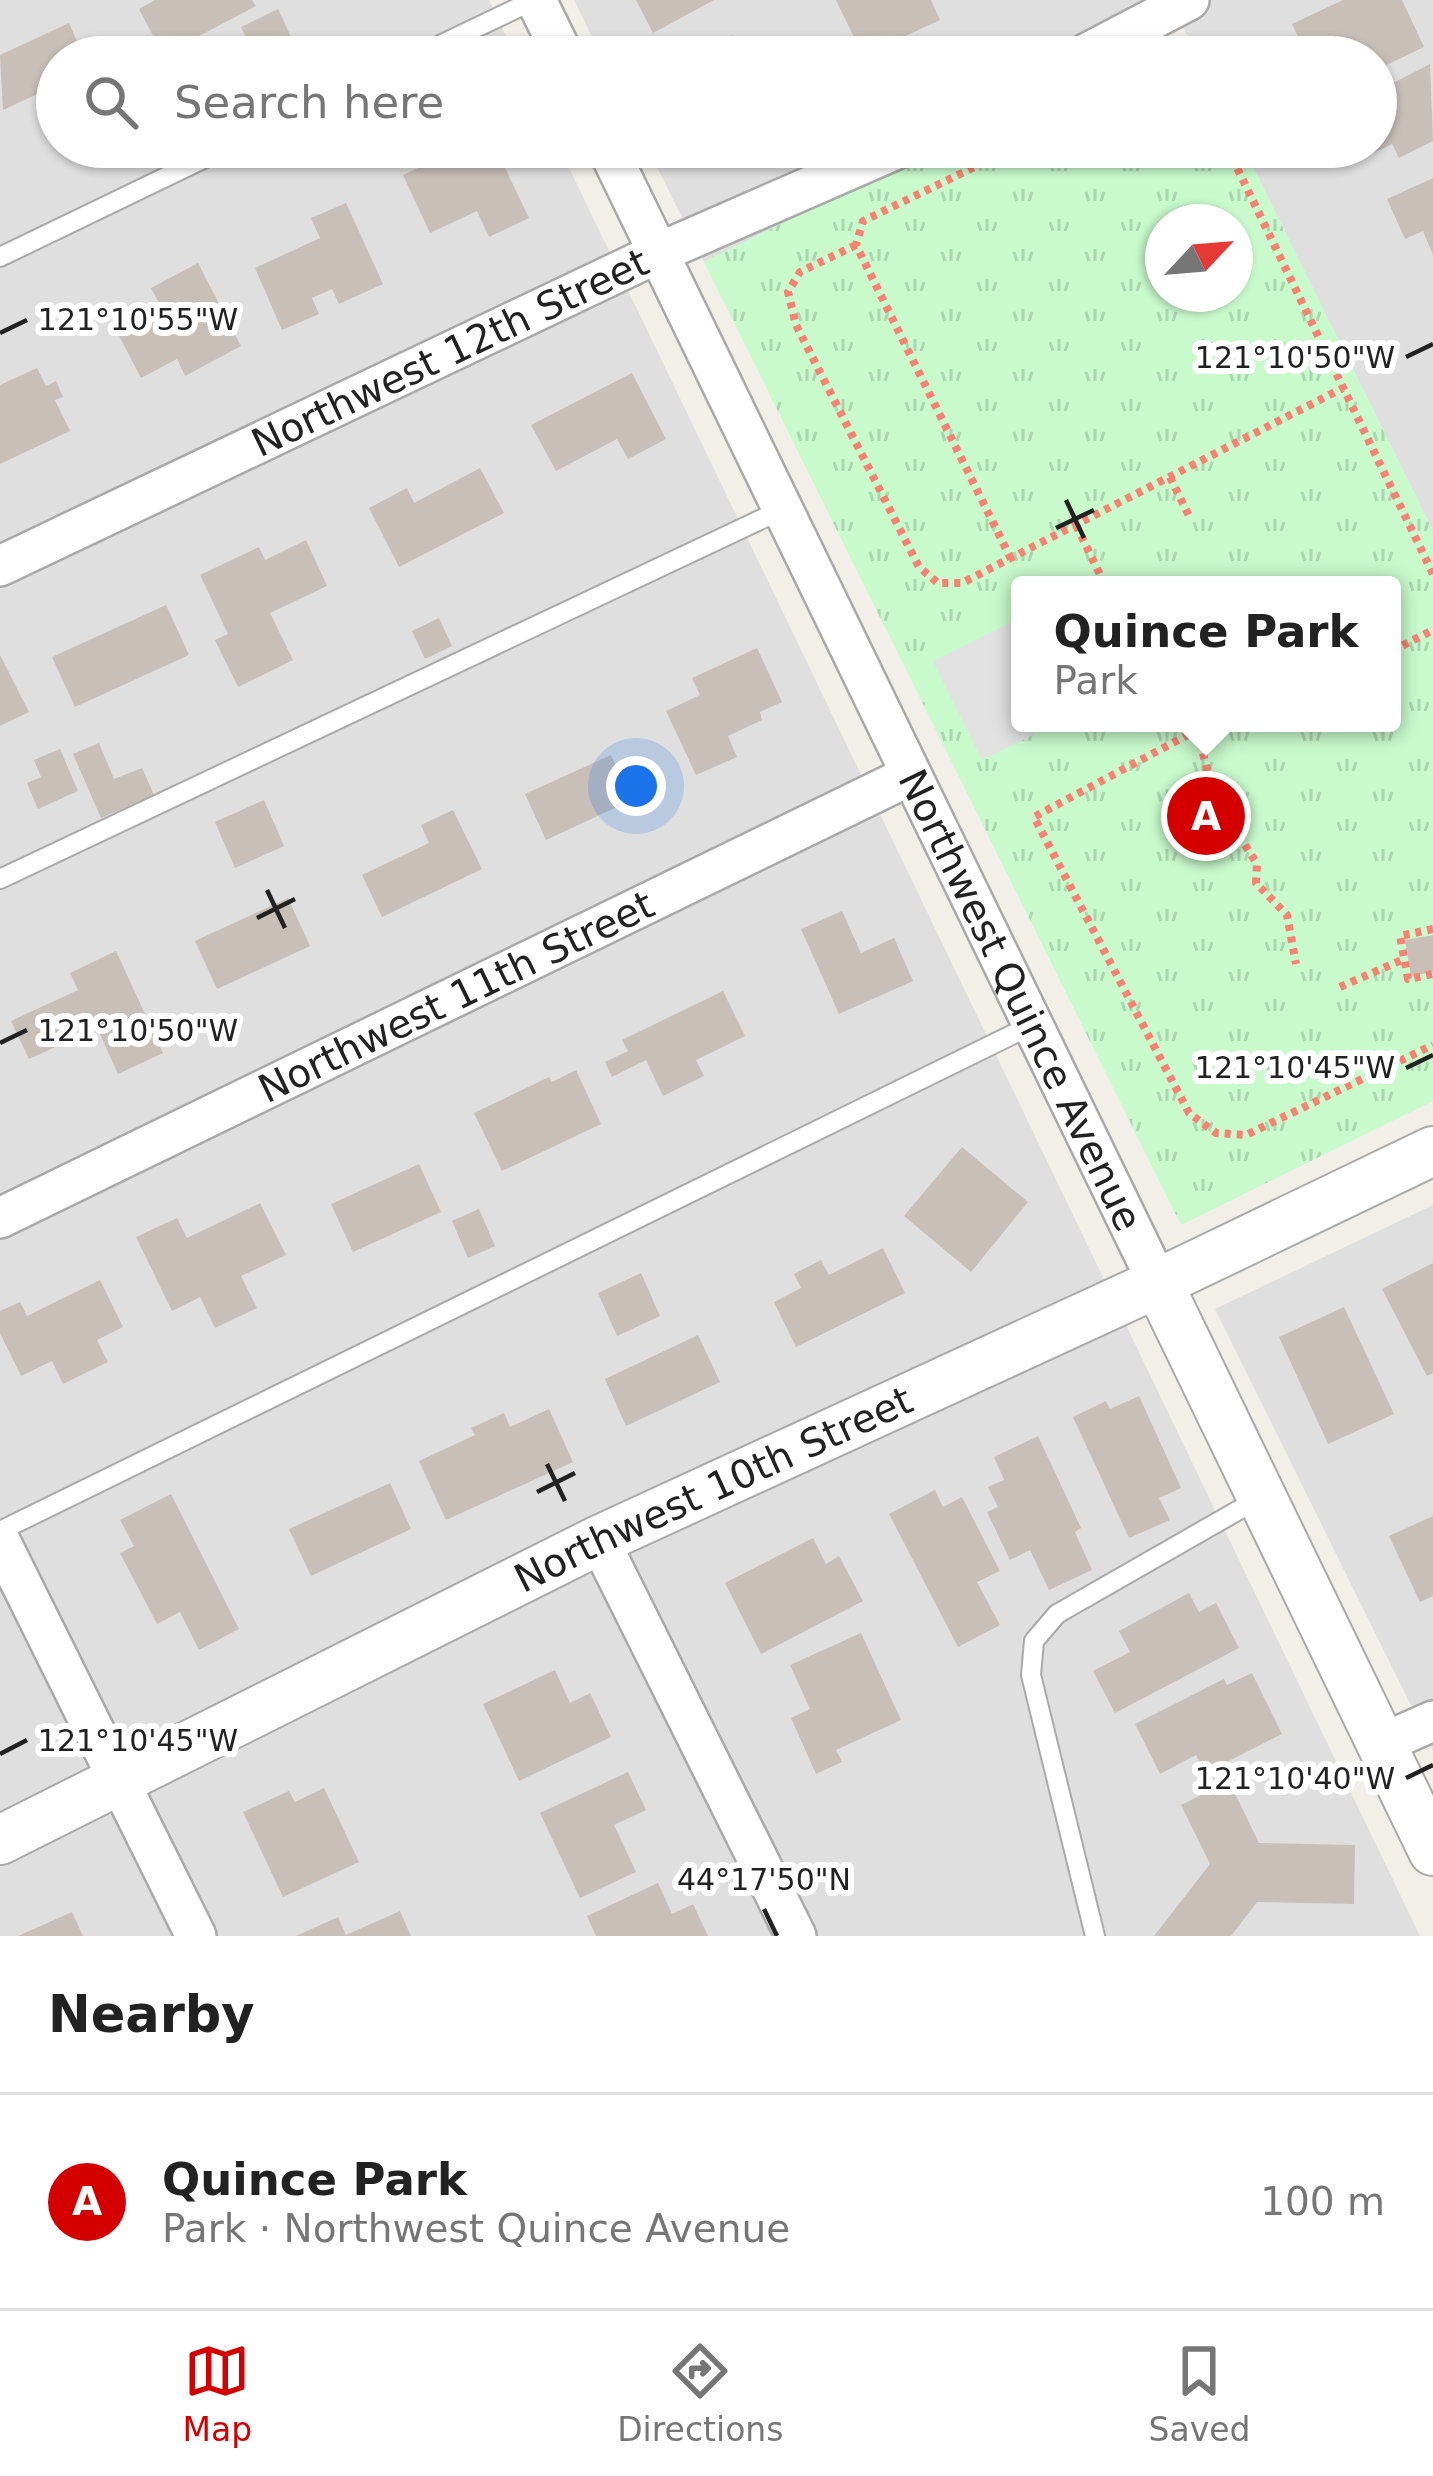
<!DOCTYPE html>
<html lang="en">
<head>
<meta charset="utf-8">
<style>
	:root { --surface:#fff; --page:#f2f2f2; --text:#222; --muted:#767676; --line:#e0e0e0; --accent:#d40000 }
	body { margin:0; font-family:"DejaVu Sans",sans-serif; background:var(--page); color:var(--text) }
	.compass { position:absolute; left:1145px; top:204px; width:108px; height:108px; border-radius:50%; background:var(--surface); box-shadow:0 3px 9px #0004; rotate:64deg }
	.you { position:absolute; left:636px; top:786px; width:42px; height:42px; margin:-30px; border:9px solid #fff; border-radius:50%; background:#1a73e8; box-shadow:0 0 0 18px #1a73e833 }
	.badge { display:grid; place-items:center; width:78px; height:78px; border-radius:50%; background:var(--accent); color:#fff; font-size:39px; font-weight:700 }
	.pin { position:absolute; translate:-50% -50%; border:6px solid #fff; box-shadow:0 3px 12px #0006 }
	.popup { position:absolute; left:1011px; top:576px; width:390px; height:156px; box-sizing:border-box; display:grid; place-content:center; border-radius:12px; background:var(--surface); filter:drop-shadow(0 3px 9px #0005); font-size:39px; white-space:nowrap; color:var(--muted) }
	.popup b { font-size:45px; color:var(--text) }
	.popup::after { content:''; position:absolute; left:50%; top:100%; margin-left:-24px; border:24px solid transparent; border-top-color:var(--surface) }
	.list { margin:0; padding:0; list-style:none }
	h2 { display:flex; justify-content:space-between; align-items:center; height:156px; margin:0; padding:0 48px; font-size:51px }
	h2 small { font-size:39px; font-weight:400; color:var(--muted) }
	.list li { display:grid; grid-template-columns:78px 1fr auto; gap:36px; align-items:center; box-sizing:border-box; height:216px; padding:0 48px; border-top:3px solid var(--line) }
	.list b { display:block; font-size:45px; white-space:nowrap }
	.list p { margin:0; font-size:39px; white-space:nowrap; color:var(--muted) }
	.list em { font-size:39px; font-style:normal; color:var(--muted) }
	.icon { flex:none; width:66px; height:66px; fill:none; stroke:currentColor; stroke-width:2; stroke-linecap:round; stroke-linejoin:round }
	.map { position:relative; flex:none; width:1433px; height:1936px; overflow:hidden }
	.search { position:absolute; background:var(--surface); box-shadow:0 3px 9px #0004; left:36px; right:36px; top:36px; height:132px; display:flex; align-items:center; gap:30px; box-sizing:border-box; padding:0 42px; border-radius:66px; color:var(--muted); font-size:45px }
	.sheet { height:372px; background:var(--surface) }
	nav { display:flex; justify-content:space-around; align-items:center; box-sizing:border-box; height:168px; border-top:3px solid var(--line); background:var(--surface); font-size:33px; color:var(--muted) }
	nav a { display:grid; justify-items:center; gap:6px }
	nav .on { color:var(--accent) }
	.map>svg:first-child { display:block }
	.residential { fill:#e0dfdf }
	.park { fill:url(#park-tufts); fill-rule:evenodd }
	.parking { fill:#e2e2e2 }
	.building { fill:#c7bfb8 }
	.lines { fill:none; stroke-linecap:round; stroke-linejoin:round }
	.service-casing { stroke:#a9a9a9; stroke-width:22 }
	.minor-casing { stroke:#a9a9a9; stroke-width:44 }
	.tertiary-casing { stroke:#a9a9a9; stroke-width:52 }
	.path { stroke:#fa8072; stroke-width:8; stroke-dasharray:6 6; stroke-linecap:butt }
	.service { stroke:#fff; stroke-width:18 }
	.minor { stroke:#fff; stroke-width:39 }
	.tertiary { stroke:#fff; stroke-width:48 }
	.ticks { fill:none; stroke:#222; stroke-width:4.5 }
	.labels { text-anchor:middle; stroke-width:12; stroke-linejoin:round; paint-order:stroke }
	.street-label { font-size:39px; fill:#222; stroke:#fff }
	.ticks-label { font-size:30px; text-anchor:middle; fill:#222; stroke:#fff; stroke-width:12; stroke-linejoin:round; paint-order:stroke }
</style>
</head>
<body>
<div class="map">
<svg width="1433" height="1936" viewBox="0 0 1433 1936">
	<defs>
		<pattern id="park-tufts" width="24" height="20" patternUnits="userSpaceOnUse" patternTransform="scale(3)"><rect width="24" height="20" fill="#c8facc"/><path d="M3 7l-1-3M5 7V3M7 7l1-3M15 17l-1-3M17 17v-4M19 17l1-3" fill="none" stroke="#acd6af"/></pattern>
	</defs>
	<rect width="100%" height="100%" fill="#f2efe9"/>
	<path class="residential" d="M0,0H489L516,57H57V147H559L1420,1936H0Z
		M574,0H1433V531L1243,147H1376V57H1198L1182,25L1117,57H602Z
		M647,147H936L704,262Z
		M1433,1205V1750L1215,1309Z"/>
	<path class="park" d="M936,147H1243L1433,531V1101L1181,1225L704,262ZM1163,222H1235V294H1163ZM1020,585H1392V723H1020Z"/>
	<path class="parking" d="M1020,618V723H1057L982,760L933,661Z"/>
	<path class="building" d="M155,0H252L256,6L163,55L139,9Z
		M636,0H714L653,33Z
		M836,0H931L940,20L863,56Z
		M1343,0H1402L1424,47L1376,70V57H1307L1292,24Z
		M278,9L300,56L255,57L241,27Z
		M69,23L84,57H57V102L50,88L3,110L0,55Z
		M733,35L744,57H686Z
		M1430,64L1433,141L1399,158L1392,144L1374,153L1371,147H1376V92Z
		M371,147H420L380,166Z
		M463,147H495L529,218L489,237L477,211L430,233L403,175Z
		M1433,178V255L1423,231L1405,239L1387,199Z
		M346,203L383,284L339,304L332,289L312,298L319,314L282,330L255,268L320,238L311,218Z
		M198,263L241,346L185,376L177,359L141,378L114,326L159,303L151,288Z
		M37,368L46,386L56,381L63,397L55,400L70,431L0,464V385Z
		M632,373L666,439L628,459L617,439L556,471L531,425Z
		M480,468L504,513L399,567L369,508L407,488L414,503Z
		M306,540L327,586L270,613L293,660L238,687L215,640L228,634L200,575L259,547L265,560Z
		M166,605L189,655L75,707L52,657Z
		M439,618L452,646L425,659L412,631Z
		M757,648L782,702L760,712L762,720L728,736L737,757L696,775L666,711L700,695L692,678Z
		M0,655L29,712L0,726Z
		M99,743L114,779L142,768L154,795L101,818L73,754Z
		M60,749L78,791L38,809L27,783L41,777L34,760Z
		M611,755L632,800L546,840L525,794Z
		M264,800L284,846L235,868L215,822Z
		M453,810L482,869L382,917L362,875L429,843L421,825Z
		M288,898L310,946L217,989L195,941Z
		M842,911L861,953L894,938L913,981L839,1014L801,929Z
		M1433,935V972L1411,976L1405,940Z
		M116,951L163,1053L118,1074L97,1028L29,1059L11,1021L78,990L70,973Z
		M723,991L745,1036L696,1060L704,1076L663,1096L646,1060L612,1077L605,1062L628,1051L622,1040Z
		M576,1070L601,1124L502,1171L474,1113L549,1077L552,1082Z
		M962,1147L1028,1202L971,1272L904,1216Z
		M419,1164L441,1212L353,1252L331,1204Z
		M260,1203L286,1255L241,1276L257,1308L215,1328L200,1297L172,1311L136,1237L177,1218L187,1238Z
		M479,1209L495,1246L468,1258L452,1221Z
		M883,1248L905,1293L796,1347L774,1302L801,1288L794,1274L821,1260L829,1275Z
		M1433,1263V1373L1427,1376L1382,1289Z
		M641,1273L660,1316L617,1336L598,1293Z
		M100,1280L123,1327L97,1340L108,1362L63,1384L52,1361L21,1376L0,1333V1311L20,1302L27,1316Z
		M1344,1307L1394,1414L1328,1444L1279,1337Z
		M698,1335L720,1382L626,1426L605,1379Z
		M1139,1396L1181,1488L1159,1498L1170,1520L1129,1538L1073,1417L1106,1401L1110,1409Z
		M549,1409L573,1462L446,1520L419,1461L475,1435L471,1428L504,1413L510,1427Z
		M1038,1436L1081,1528L1075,1532L1092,1570L1049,1590L1030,1550L1010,1560L987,1512L998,1507L988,1487L1004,1480L994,1457Z
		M390,1483L411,1529L311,1576L289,1529Z
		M935,1490L943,1507L962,1497L1000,1571L977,1582L1000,1625L958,1647L889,1514Z
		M171,1494L239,1629L199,1650L180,1612L157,1624L120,1553L134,1546L120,1520Z
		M1433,1516V1596L1420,1602L1389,1536Z
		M813,1538L826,1564L839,1556L863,1601L761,1654L725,1583Z
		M1189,1593L1199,1612L1216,1603L1239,1648L1115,1713L1093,1671L1130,1652L1119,1631Z
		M861,1633L901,1720L836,1750L842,1762L816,1774L791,1718L810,1709L790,1665Z
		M555,1670L570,1703L590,1693L611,1737L519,1781L483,1704Z
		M1252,1673L1282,1734L1205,1773L1196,1755L1160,1774L1135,1724L1224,1679L1227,1685Z
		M628,1772L646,1810L614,1825L636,1872L580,1898L540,1813Z
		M1229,1781L1259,1843L1355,1845L1354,1904L1257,1902L1231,1936H1154L1210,1864L1181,1805Z
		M324,1788L359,1862L283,1897L243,1812L289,1791L295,1802Z
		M658,1883L672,1914L693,1904L708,1936H596L587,1916Z
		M400,1911L411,1936H296L338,1917L346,1935Z
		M72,1912L83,1936H18Z"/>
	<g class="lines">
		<g class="service-casing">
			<path id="service" d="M415,57L534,0
				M0,257L228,147
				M0,879L783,509
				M0,1531L1032,1025
				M1095,1936L1031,1675L1034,1641L1057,1614L1258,1499"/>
		</g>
		<g class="minor-casing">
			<g id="minor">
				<path d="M536,0L564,57"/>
				<path d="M1080,57L1189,0"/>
				<path id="s1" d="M607,147L1158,1283"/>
				<path id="s2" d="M0,566L658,253L901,147"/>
				<path id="s3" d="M0,1218L911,775"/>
				<path d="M599,1540L796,1936"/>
				<path d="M0,1541L196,1936"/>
				<path d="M1381,1744L1433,1721"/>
			</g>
		</g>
		<g class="tertiary-casing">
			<g id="tertiary">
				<path d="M1158,1283L1433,1851"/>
				<path id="s4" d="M0,1840L599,1540L1158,1283L1433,1151"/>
			</g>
		</g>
		<path class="path" d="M1227,147L1433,574
			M856,245L800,272L788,292L796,325L919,567L938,583H962L1343,388
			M1170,477L1191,520
			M1076,525L1105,585
			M1011,559L856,245L863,221L1016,147
			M1392,651L1433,630
			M1210,723L1034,817L1189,1113L1216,1133L1246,1135L1433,1045
			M1197,730L1208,773L1241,807L1238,834L1257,864L1256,883L1287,915L1296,964
			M1433,929L1400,936L1408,979L1433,974
			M1340,987L1404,959"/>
		<use href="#service" class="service"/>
		<use href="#minor" class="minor"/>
		<use href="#tertiary" class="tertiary"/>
	</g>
	<path class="ticks" d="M0,333L27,320M1406,357L1433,344M1066,500L1084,538M1056,528L1094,510M267,890L285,928M257,918L295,899M0,1043L27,1030M1406,1068L1433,1055M547,1464L565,1501M537,1492L575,1473M0,1754L27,1740M1406,1778L1433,1765M764,1909L777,1936"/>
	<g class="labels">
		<g class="street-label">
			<text dy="14" stroke="none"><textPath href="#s2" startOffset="498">Northwest 12th Street</textPath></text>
			<text dy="14" stroke="none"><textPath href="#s3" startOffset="507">Northwest 11th Street</textPath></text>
			<text dy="14" stroke="none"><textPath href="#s1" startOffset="948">Northwest Quince Avenue</textPath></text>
			<text dy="14" stroke="none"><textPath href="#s4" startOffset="795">Northwest 10th Street</textPath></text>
		</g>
	</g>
	<g class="ticks-label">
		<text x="138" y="330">121°10'55"W</text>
		<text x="1295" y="368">121°10'50"W</text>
		<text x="138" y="1041">121°10'50"W</text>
		<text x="1295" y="1078">121°10'45"W</text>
		<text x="138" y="1751">121°10'45"W</text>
		<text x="1295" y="1789">121°10'40"W</text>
		<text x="764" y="1890">44°17'50"N</text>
	</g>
</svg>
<svg class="compass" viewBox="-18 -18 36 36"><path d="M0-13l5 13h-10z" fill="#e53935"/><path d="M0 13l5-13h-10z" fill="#767676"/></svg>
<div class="you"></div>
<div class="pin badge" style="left:1206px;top:816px">A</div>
<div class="popup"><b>Quince Park</b>Park</div>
<div class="search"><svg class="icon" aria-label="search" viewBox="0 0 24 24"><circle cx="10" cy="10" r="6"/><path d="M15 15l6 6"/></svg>Search here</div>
</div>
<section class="sheet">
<h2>Nearby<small></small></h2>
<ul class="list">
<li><span class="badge">A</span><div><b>Quince Park</b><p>Park · Northwest Quince Avenue</p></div><em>100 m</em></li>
</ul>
</section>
<nav>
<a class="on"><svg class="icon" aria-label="map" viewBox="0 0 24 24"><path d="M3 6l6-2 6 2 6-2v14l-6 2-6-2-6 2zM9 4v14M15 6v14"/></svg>Map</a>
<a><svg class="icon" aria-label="directions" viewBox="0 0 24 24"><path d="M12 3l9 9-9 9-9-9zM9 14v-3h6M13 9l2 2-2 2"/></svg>Directions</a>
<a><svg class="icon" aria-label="saved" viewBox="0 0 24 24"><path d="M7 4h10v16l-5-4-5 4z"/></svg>Saved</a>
</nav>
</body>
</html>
